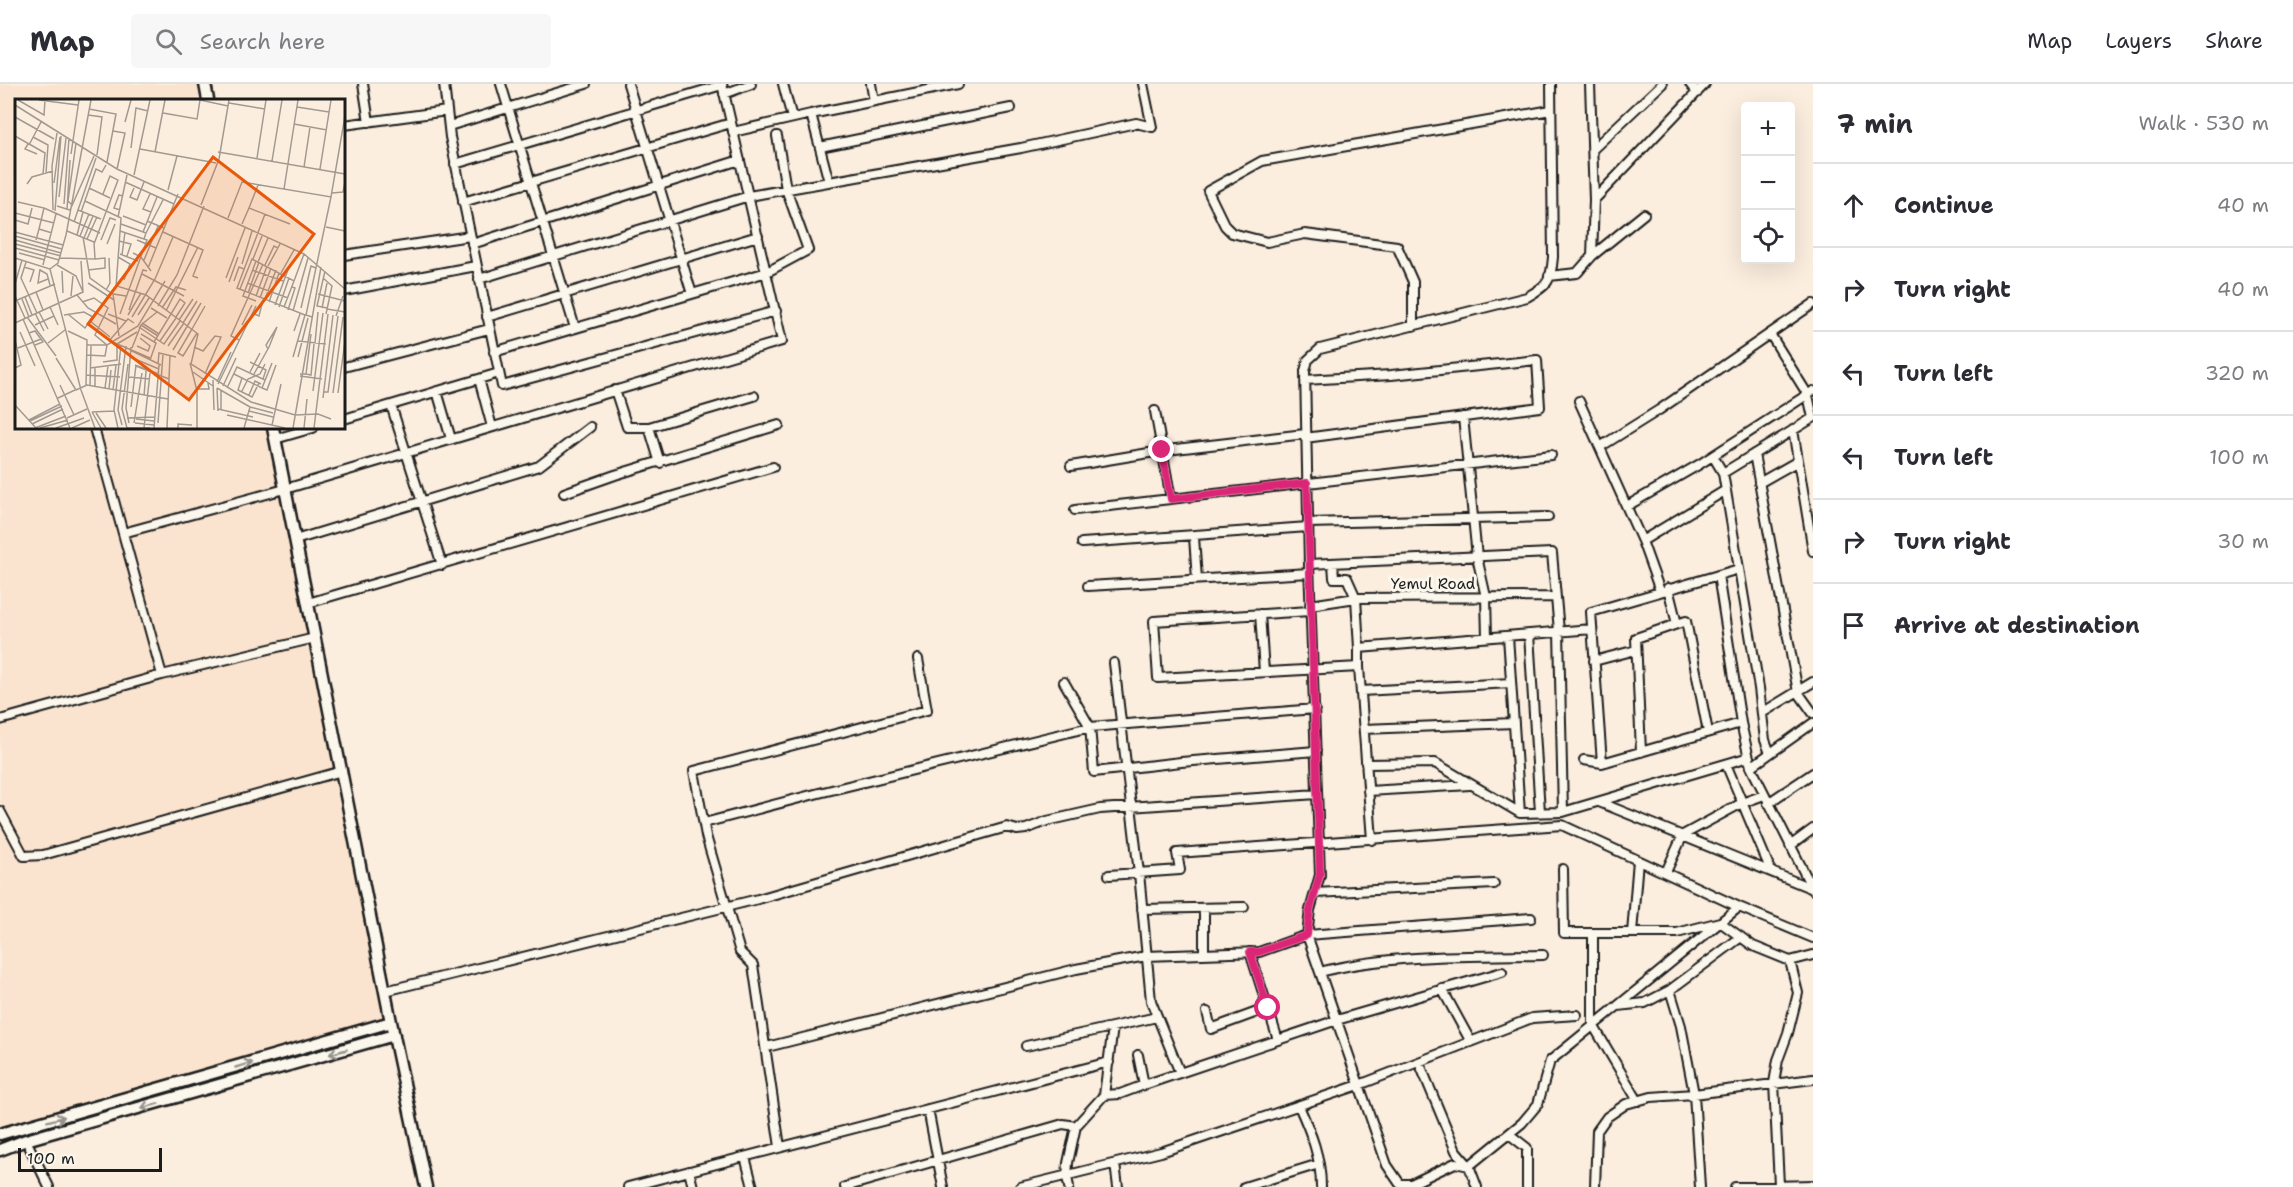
<!DOCTYPE html>
<html lang="en">
<head>
<meta charset="utf-8">
<style>
	:root { --surface:#fff; --page:#f7f7f7; --text:#2b2b33; --muted:#7c7c81; --line:#e1e1e2 }
	body { margin:0; font-family:"Shantell Sans",sans-serif; background:var(--page); color:var(--text) }
	.controls { position:absolute; right:18px; top:18px; display:grid; overflow:hidden; border-radius:6px; box-shadow:0 6px 24px #0002 }
	.controls button { width:54px; height:54px; display:grid; place-items:center; padding:0; border:0; border-bottom:2px solid var(--line); background:var(--surface); color:var(--text); font:30px sans-serif }
	.scale { position:absolute; left:18px; bottom:15px; width:144px; box-sizing:border-box; padding-left:6px; border:3px solid #1c1c1c; border-top:0; font-size:16px; line-height:21px; white-space:nowrap; color:#1c1c1c; -webkit-text-stroke:4px #fbf7ec; paint-order:stroke }
	.stop { position:absolute; width:18px; height:18px; margin:-14px; border:4px solid #db2777; border-radius:50%; background:#fff }
	.stop.end { background:#db2777; border-color:#fff; box-shadow:0 2px 6px #0008 }
	.list { margin:0; padding:0; list-style:none }
	h2 { display:flex; justify-content:space-between; align-items:center; height:78px; margin:0; padding:0 24px; font-size:26px }
	h2 small { font-size:20px; font-weight:400; color:var(--muted) }
	.list li { display:grid; grid-template-columns:39px 1fr auto; gap:18px; align-items:center; box-sizing:border-box; height:84px; padding:0 24px; border-top:2px solid var(--line) }
	.list b { display:block; font-size:22px; white-space:nowrap }
	.list em { font-size:20px; font-style:normal; color:var(--muted) }
	.icon { flex:none; width:33px; height:33px; fill:none; stroke:currentColor; stroke-width:2; stroke-linecap:round; stroke-linejoin:round }
	.map { position:relative; flex:none; width:1813px; height:1103px; overflow:hidden }
	header { display:flex; align-items:center; gap:36px; box-sizing:border-box; height:84px; padding:0 30px; background:var(--surface); border-bottom:2px solid var(--line) }
	header strong { font-size:28px }
	nav { display:flex; gap:33px; margin-inline-start:auto; font-size:21px }
	.search { width:420px; height:54px; background:var(--page); display:flex; align-items:center; gap:15px; box-sizing:border-box; padding:0 21px; border-radius:6px; color:var(--muted); font-size:22px }
	main { display:flex }
	aside { flex:1; background:var(--surface) }
	.map>svg:first-child { display:block }
	.built { fill:#fbe4cf }
	.lines { fill:none; stroke-linecap:round; stroke-linejoin:round }
	.street-casing { stroke:#1c1c1c; stroke-width:12 }
	.secondary-casing { stroke:#1c1c1c; stroke-width:15 }
	.street { stroke:#fbf7ec; stroke-width:8 }
	.secondary { stroke:#fbf7ec; stroke-width:10 }
	.oneway { stroke:#97948e }
	.route { stroke:#db2777; stroke-width:8 }
	.labels { text-anchor:middle; stroke-width:6; stroke-linejoin:round; paint-order:stroke }
	.street-label { font-size:15px; fill:#1c1c1c; stroke:#fbf7ec }
	.inset-road { fill:none; stroke:#a29a91; stroke-width:1.5 }
	.view { fill:#e8590c; fill-opacity:0.15; stroke:#e8590c; stroke-width:3 }
	.inset-edge { fill:none; stroke:#1c1c1c; stroke-width:3 }
</style>
</head>
<body>
<header>
<strong>Map</strong>
<div class="search"><svg class="icon" aria-label="search" viewBox="0 0 24 24"><circle cx="10" cy="10" r="6"/><path d="M15 15l6 6"/></svg>Search here</div>
<nav><a>Map</a><a>Layers</a><a>Share</a></nav>
</header>
<main>
<div class="map">
<svg width="1813" height="1103" viewBox="0 0 1813 1103">
	<rect width="100%" height="100%" fill="#fbeedf"/>
	<filter id="ink" filterUnits="userSpaceOnUse"><feTurbulence type="fractalNoise" baseFrequency=".0167" numOctaves="2"/><feDisplacementMap in="SourceGraphic" scale="12" xChannelSelector="R" yChannelSelector="G"/><feConvolveMatrix kernelMatrix="1 2 1 2 8 2 1 2 1" color-interpolation-filters="sRGB"/></filter>
	<g filter="url(#ink)">
		<path class="built" d="M0,0H209L211,16H16V344H274L392,944L16,1060L0,1068Z"/>
		<g class="lines">
			<g class="street-casing">
				<path id="street" d="M363,0L369,38
					M444,0L450,53L502,302L776,227
					M501,0L575,244
					M628,0L692,210
					M783,0L792,34
					M871,0L874,17
					M1590,0L1594,116
					M1690,0L1697,9
					M724,10L751,0
					M811,30L958,0
					M344,41L447,27
					M449,42L586,0
					M733,48L811,30L829,98
					M820,63L1011,24
					M1592,66L1662,0
					M455,80L722,1
					M463,118L731,39
					M472,160L740,76
					M344,171L470,152
					M1592,172L1644,130
					M1549,192L1577,189L1592,172L1594,116L1705,0
					M479,195L749,112L1021,64L1136,39L1152,43L1143,0
					M344,207L476,182
					M487,233L758,152
					M1413,242V198L1397,162L1305,150L1267,158L1232,149L1225,142L1208,107L1262,77L1551,26
					M1770,250L1808,311L1813,334
					M494,268L767,188L808,166L786,105L777,52
					M344,283L489,245
					M479,295L492,343
					M1305,296L1391,291L1537,276L1540,323L1305,354
					M615,306L627,343H649L754,312
					M437,307L451,355
					M1579,317L1642,457L1726,406
					M391,321L442,481
					M1155,327L1171,415
					M1463,333L1477,473L1486,513L1487,553
					M344,335L499,289
					M649,343L660,379
					M94,344L162,591L315,554
					M1793,346L1813,467
					M275,355L313,344
					M1600,363L1659,326L1813,220
					M1754,370L1798,608L1813,629
					M1713,372L1723,389L1759,604L1765,656L1770,669
					M1071,382L1167,366L1305,350
					M1723,389L1813,334
					M1759,399L1798,377
					M564,409L615,391L779,341
					M1627,422L1700,380L1813,307
					M1075,426L1551,371
					M1308,439L1548,433
					M123,449L285,405L782,257L722,0
					M1194,453L1197,495
					M295,456L539,382L590,343
					M1642,457L1660,507
					M1082,459L1308,443
					M1333,479L1334,494H1347L1356,514L1359,564
					M1309,480L1552,469L1559,547L1563,728
					M1718,491L1741,639L1751,683L1813,806
					M1088,502L1309,489
					M1668,504L1677,540
					M308,519L773,383
					M1310,521L1356,514L1556,513
					M1310,527L1154,537L1158,594L1359,583V564L1592,545
					M1260,530L1264,588
					M1529,550L1540,728
					M1508,552L1520,729
					M1594,577L1636,566
					M1114,579L1139,789L1151,917L1180,989
					M1359,583L1372,756
					M1064,598L1090,643L1094,688L1181,678L1316,667
					M1361,607L1511,599
					M1762,629L1813,598
					M0,636L162,591
					M1364,645L1514,639
					M1641,668L1636,554L1686,537L1708,648
					M1584,676L1602,679L1741,639
					M1602,679L1591,528L1739,485
					M1366,680L1435,679L1520,729L1563,728L1749,673
					M1726,680L1771,787
					M1751,683L1813,639
					M1368,707L1470,701
					M1599,718L1813,805
					M1768,719L1813,689
					M0,727L24,772L43,771L342,687
					M704,739L819,709L1090,643L1315,625
					M1790,762L1813,745
					M1563,785L1564,849H1677L1720,838L1753,862L1790,877L1813,871
					M1666,788L1683,751L1742,719L1764,711
					M1109,791L1180,786L1177,769L1562,741L1739,823L1813,854
					M1315,809L1494,800
					M1204,824V870
					M1142,825L1244,823
					M1593,849V941L1638,1017
					M1632,849L1638,776
					M1250,868L1278,956
					M1320,888C1389,870 1472,872 1543,871
					M1442,905L1471,958
					M1670,906L1681,942L1694,1010L1700,1103
					M385,907L758,815L1007,743L1017,746L1026,745L1047,737L1100,725L1317,710
					M1618,922L1645,919L1670,906L1741,853
					M1207,928L1211,945L1268,924
					M1026,962L1157,933
					M767,963L1076,885L1146,872L1259,868L1307,851L1531,834
					M1138,971L1144,1001L1337,936L1502,888
					M1419,978L1456,1067L1469,1082L1522,1039L1538,1020L1550,977L1739,823
					M1104,1011L1120,1010L1144,1001
					M1299,1022C1311,1049 1321,1073 1321,1103
					M928,1025L943,1103
					M1509,1050L1527,1064V1103
					M26,1056L49,1103
					M780,1063L753,881L740,868L706,752L694,687L927,626L918,575
					M745,1073L753,1103
					M1115,1080L1118,1103
					M689,1087L693,1103
					M1779,1101L1774,999L1778,976L1788,949L1798,909L1790,877
					M628,1103L1109,978
					M845,1103L1063,1040L1076,1042
					M1020,1103L1161,1068L1359,1001L1532,934L1577,931
					M1069,1103L1067,1093L1068,1079L1076,1042L1104,1011L1113,943
					M1244,1103L1319,1080
					M1477,1103L1469,1082L1455,1079L1411,1100H1400L1387,1081L1307,851L1310,826L1320,791L1309,480L1305,287L1308,276L1320,265L1527,213C1548,201 1551,198 1553,173L1551,0
					M1595,1103L1597,1047L1607,1033L1626,1020L1651,1013L1694,1010L1813,995
					M1735,1103L1813,1101"/>
			</g>
			<g class="secondary-casing">
				<path id="secondary" d="M205,0L208,16
					M273,344L391,938L426,1103
					M0,1050L391,938
					M0,1066L26,1056L394,951"/>
			</g>
			<use href="#street" class="street"/>
			<use href="#secondary" class="secondary"/>
		</g>
		<defs><path id="oneway-shaft" d="M-6 0H5M1.5-3L5.5 0L1.5 3" fill="none" stroke-width="1.6" stroke-linecap="round" stroke-linejoin="round" transform="scale(1.5)"/></defs>
		<g class="oneway">
			<use href="#oneway-shaft" transform="translate(338 968) rotate(164)"/>
			<use href="#oneway-shaft" transform="translate(244 981) rotate(-16)"/>
			<use href="#oneway-shaft" transform="translate(150 1022) rotate(164)"/>
			<use href="#oneway-shaft" transform="translate(56 1035) rotate(-15)"/>
		</g>
	</g>
	<g class="lines" filter="url(#ink)">
		<path class="route" d="M1162,366L1171,415L1307,399L1320,790L1310,826L1307,851L1259,868H1250L1268,924"/>
	</g>
	<g class="labels">
		<g class="street-label">
			<text x="1433" y="505">Yemul Road</text>
		</g>
	</g>
	<g transform="translate(15 15)">
		<rect width="330" height="330" fill="#fbeedf"/>
		<path class="inset-road" d="M3,1L29,16L30,1M24,1L63,6M185,1L213,7M214,4L250,10M0,6L102,70L289,155L330,190M282,8L314,13M74,10L101,15L92,63M148,14L182,20L185,1M73,16L87,18L82,56M0,18L39,40M110,23L116,1M279,25L312,31M98,32L110,34L102,70M0,37L30,54L28,75M18,38L33,46L31,74M13,45L10,50L22,55M14,46L26,23M116,49L121,9L133,12M125,50L201,64M140,53L150,1M203,53L330,75M56,55L64,1M242,59L251,1M257,62L267,1M289,68L295,28M305,70L316,1M119,76L135,1M110,83L159,105M39,84L45,38M12,85L17,78L38,72M74,89L95,99M119,89L115,98L122,101L129,83M269,90L283,1M153,91L162,57M317,94L328,93L330,83M135,95L128,110L136,113M44,98L51,39M70,102L106,119L101,188M3,103L29,109L24,130M49,105L54,39M56,105L53,102L61,44M186,106L204,60L214,1M42,107L55,111L79,57M29,109L85,134M234,109L243,86M38,111L37,67L42,34M52,111L55,61M63,111L81,59M105,111L99,109L104,96L108,97M40,112L46,37M66,113L81,70L87,73L91,66M0,114L39,124M250,115L222,189L290,216L278,258M108,117L131,126M103,118L112,76M213,119L227,83L316,98L330,17M0,121L13,125L17,109M132,122L149,129M59,123L63,111L86,120M106,125L131,134L129,140M227,125L234,109L275,125M311,128L330,132M0,133L48,146M128,133L142,98M148,133L188,151L178,177L183,179M131,134L148,101M62,136L68,113M0,137L47,150M65,137L74,115M68,138L75,179L96,194L102,187L131,196L183,235L176,265L236,303L280,316L303,315L316,320M69,139L78,117M72,140L82,118M0,141L46,154M21,141L24,130L37,134M86,141L95,119L101,121M122,141L141,149M104,142L116,145L112,157M0,145L46,157M79,145L103,81L95,77L88,95M92,145L100,125M0,149L44,161M4,154L30,161M118,154L126,158L136,172M105,155L123,162M107,156L110,133M103,158L115,165L109,181M0,159L35,170L66,291L80,329M45,159L80,160L79,143L52,132M238,160L247,137M129,161L143,127M66,162L68,193M241,162L228,197L241,202M11,163L6,179L22,214M243,163L253,139M227,165L237,132M28,166L41,115M250,166L259,147L263,149M253,167L265,145M9,168L19,171L15,183M133,169L163,95M25,170L23,184L33,180M35,170L43,164L51,136L76,1M25,171L32,175L35,186M73,171L90,169V159L80,160M237,171L268,182M47,172L48,194M310,172L302,207L312,209M266,174L279,151M127,175L169,197M211,179L230,129M308,179L317,187L311,215M219,182L224,168L229,170M214,183L223,158M73,184L99,201M232,184L273,199M0,185L7,161M225,190L237,160L279,182L289,155M91,191L95,184L94,159M21,193L28,211M233,194L244,163M303,195L330,202M62,196L73,209L101,225M0,197L10,219M56,197L58,177M241,197L252,167M10,198L17,216M245,199L256,169M7,200L14,218M250,200L261,171M0,202L40,185M67,203L79,199L93,209L80,236L92,246L123,227L150,182M254,203L264,174M260,206L274,168M143,207L162,176L189,107M35,208L43,226M264,208L274,179M269,208L279,182M136,209L152,219M147,209L161,188L171,191M286,209L296,167L301,169M307,209L312,184M312,210L330,213M114,211L128,171L132,172M273,211L280,189L277,188M151,212L183,148M278,212L293,159M24,213L33,230M20,214L29,232M237,214L244,217L248,201M93,215L111,222M105,215L132,141L105,132M49,216L69,213L78,218L70,229L54,216M113,216L126,194M123,216L134,199M321,217L328,197M12,218L41,257M117,218L140,180L158,138M297,218L291,216L316,98M8,220L55,329M164,221L178,200M75,222L95,238M0,224L68,193L61,177L42,166M127,224L144,235M168,224L182,202M20,226L39,217M126,226L143,237M227,226L237,206M124,228L149,245L165,222M177,230L163,254L168,257L182,234M177,230L190,207M53,232L72,241L71,286M279,232L285,215M5,233L20,267M14,234L20,232L28,243L20,246M126,235L141,244L135,261M104,237L98,195L111,197M0,241L6,266L0,269M93,241L135,259M224,241L216,237L248,165M94,242L113,220L119,224M145,242L161,219M283,242L311,245M139,243L165,200L170,204L161,218M33,244L50,231M300,244L303,213M102,245L122,233M122,247L133,252L135,247L125,239M153,247L169,224M179,248L188,252L200,237L206,238L190,275M3,249L26,240M117,249L126,226L142,213M115,251L146,266M158,251L186,204M72,256L90,257L92,246H72M115,258L144,270M283,258L293,219M41,259L61,291L72,286L153,300M88,263L102,261V246M235,263L251,271L248,280M175,264L182,292V329M143,265L144,254L161,258M120,266L144,275M121,267L154,280M75,269L106,265M178,273L198,287M235,273L245,254M219,275L247,289L257,264M239,275L254,248L262,228L251,246L253,250M285,275H291L296,235M291,275L296,276L299,245M71,276L105,278M285,277L307,280M114,278L135,280M227,279L223,291L237,298L244,284M198,281L199,311M202,283L216,253M203,285L241,207M45,286L59,316M75,287L76,247M208,287L221,259M80,288V269M90,289L93,267M202,289L235,308L258,314M202,289L203,312M212,289L222,268L250,281M247,289L252,291L261,266M94,290L96,271M181,290H194L193,284M98,291L101,266M206,291V310M227,292L233,280L245,275L250,265M298,292L308,214M309,293H313L323,217M318,294L328,218M323,294L330,242M234,296L240,282L246,285M129,297L131,272M43,299L60,291M308,299L318,216M0,306L21,329M116,308L121,266M203,310L238,318M234,312L258,318M77,313L99,312M77,313L86,329M81,314L91,329M212,316L270,329M52,319L72,310M112,319L140,318M121,320L139,322M14,321L45,305M15,322L47,307M114,324L111,309L116,248M119,324L127,274M120,324L139,326M143,324L148,255M17,325L48,310M107,326L103,311L111,247M257,326L266,285M20,329L51,317M25,329L53,321M41,329L69,319M57,329L75,321M103,329L99,311L106,246M112,329L107,310L113,265M112,329H135M129,329L135,274M139,329L144,266M152,329L155,256M163,329V325L177,326M229,329L235,308M278,329L306,168M289,329L292,300M299,329L313,215"/>
		<path class="view" d="M198,58L299,135L174,301L73,225Z"/>
		<rect width="330" height="330" class="inset-edge"/>
	</g>
</svg>
<div class="controls">
<button>+</button>
<button>−</button>
<button><svg class="icon" aria-label="locate" viewBox="0 0 24 24"><circle cx="12" cy="12" r="6"/><path d="M12 2v4M12 18v4M2 12h4M18 12h4"/></svg></button>
</div>
<div class="scale">100 m</div>
<div class="stop" style="left:1268px;top:924px"></div>
<div class="stop end" style="left:1162px;top:366px"></div>
</div>
<aside>
<h2>7 min<small>Walk · 530 m</small></h2>
<ul class="list">
<li><svg class="icon" aria-label="ahead" viewBox="0 0 24 24"><path d="M12 20V5M6 11l6-6 6 6"/></svg><div><b>Continue</b></div><em>40 m</em></li>
<li><svg class="icon" aria-label="right" viewBox="0 0 24 24"><path d="M7 20v-9h11M14 6l5 5-5 5"/></svg><div><b>Turn right</b></div><em>40 m</em></li>
<li><svg class="icon" aria-label="left" viewBox="0 0 24 24"><path d="M17 20v-9H6M10 6l-5 5 5 5"/></svg><div><b>Turn left</b></div><em>320 m</em></li>
<li><svg class="icon" aria-label="left" viewBox="0 0 24 24"><path d="M17 20v-9H6M10 6l-5 5 5 5"/></svg><div><b>Turn left</b></div><em>100 m</em></li>
<li><svg class="icon" aria-label="right" viewBox="0 0 24 24"><path d="M7 20v-9h11M14 6l5 5-5 5"/></svg><div><b>Turn right</b></div><em>30 m</em></li>
<li><svg class="icon" aria-label="arrive" viewBox="0 0 24 24"><path d="M6 21V4h12l-3 4 3 4H6"/></svg><div><b>Arrive at destination</b></div></li>
</ul>
</aside>
</main>
</body>
</html>
